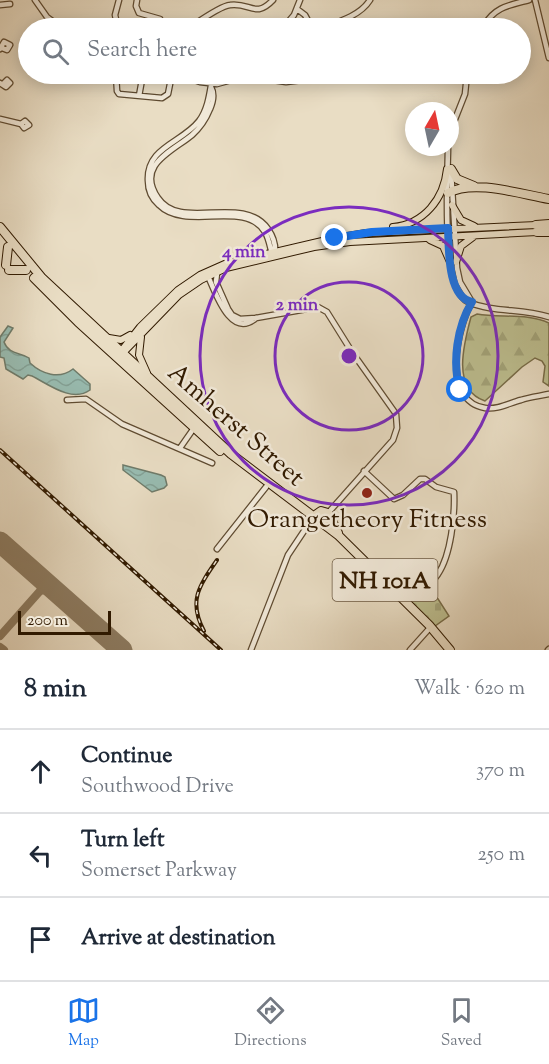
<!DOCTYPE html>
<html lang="en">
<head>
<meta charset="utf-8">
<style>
	:root { --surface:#fff; --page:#f6f6f7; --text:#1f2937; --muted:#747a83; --line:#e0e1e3; --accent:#1a73e8 }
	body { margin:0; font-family:"Sorts Mill Goudy",serif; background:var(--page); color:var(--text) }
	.compass { position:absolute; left:405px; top:102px; width:54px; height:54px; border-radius:50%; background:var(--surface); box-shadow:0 3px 15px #0003; rotate:9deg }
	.scale { position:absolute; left:18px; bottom:15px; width:93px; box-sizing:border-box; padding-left:6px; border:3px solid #311a00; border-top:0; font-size:16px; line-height:21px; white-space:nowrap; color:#311a00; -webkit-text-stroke:4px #f1e9d9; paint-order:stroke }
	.stop { position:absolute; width:18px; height:18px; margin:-14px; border:4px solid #1a73e8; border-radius:50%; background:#fff }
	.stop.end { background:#1a73e8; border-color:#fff; box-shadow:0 2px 6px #0008 }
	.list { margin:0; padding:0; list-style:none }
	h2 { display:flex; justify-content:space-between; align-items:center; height:78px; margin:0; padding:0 24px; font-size:26px }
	h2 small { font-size:20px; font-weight:400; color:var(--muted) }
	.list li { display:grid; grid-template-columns:39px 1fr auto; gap:18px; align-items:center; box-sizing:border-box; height:84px; padding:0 24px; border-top:2px solid var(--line) }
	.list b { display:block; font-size:22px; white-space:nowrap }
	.list p { margin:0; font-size:20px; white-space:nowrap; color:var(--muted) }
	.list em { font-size:20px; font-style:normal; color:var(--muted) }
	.icon { flex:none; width:33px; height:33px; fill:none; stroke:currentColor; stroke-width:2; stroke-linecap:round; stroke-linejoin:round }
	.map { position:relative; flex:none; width:549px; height:650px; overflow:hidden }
	.search { position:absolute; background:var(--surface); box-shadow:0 3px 15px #0003; left:18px; right:18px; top:18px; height:66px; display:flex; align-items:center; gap:15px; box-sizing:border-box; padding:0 21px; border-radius:33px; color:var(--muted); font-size:22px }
	.sheet { height:330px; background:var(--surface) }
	nav { display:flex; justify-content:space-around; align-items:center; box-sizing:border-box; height:84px; border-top:2px solid var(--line); background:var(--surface); font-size:16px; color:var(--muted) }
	nav a { display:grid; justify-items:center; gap:3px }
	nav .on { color:var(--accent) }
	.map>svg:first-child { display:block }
	.forest { fill:url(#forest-firs); stroke:#776c48; stroke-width:1.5 }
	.cemetery { fill:url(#cemetery-stones); stroke:#776c48; stroke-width:1.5 }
	.water { fill:url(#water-waves); stroke:#6f7b6a; stroke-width:1.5 }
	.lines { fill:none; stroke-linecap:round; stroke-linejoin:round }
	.taxiway { stroke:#8d7c62; stroke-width:8 }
	.runway { stroke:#8d7c62; stroke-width:21 }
	.minor-casing { stroke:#5f4b31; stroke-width:7 }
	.major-casing { stroke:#311a00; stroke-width:8 }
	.highway-casing { stroke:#311a00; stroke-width:10 }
	.minor { stroke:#f1e9d9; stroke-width:4.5 }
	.major { stroke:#e9ddc4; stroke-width:6 }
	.highway { stroke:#e9ddc4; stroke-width:8 }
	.rail-casing { stroke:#311a00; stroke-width:4 }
	.rail { stroke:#f1e9d9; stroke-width:1.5; stroke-dasharray:4.5; stroke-linecap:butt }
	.route { stroke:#1a73e8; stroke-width:8 }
	.ring { fill:none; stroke:#7b2cbf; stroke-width:3 }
	.poi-dot { fill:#8f2418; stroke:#f1e9d9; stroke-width:2 }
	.labels { text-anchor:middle; stroke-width:5; stroke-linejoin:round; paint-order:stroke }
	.shield { fill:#f1e9d9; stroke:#6b5841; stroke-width:1.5 }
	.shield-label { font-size:24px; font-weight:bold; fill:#311a00 }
	.street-label { font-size:26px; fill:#311a00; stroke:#f1e9d9 }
	.poi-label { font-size:26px; fill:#311a00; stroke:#f1e9d9 }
	.centre { fill:#7b2cbf; stroke:#f1e9d9; stroke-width:3 }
	.ring-label { font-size:18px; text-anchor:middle; font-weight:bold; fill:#7b2cbf; stroke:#f1e9d9; stroke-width:5; stroke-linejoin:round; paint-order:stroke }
</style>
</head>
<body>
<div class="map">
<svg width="549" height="650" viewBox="0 0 549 650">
	<defs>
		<pattern id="forest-firs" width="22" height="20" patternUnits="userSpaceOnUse" patternTransform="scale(1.5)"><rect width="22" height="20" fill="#bdbf90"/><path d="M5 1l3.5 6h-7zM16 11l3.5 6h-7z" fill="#a3a47a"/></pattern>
		<pattern id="cemetery-stones" width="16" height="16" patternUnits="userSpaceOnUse" patternTransform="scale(1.5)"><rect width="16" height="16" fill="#bdbf90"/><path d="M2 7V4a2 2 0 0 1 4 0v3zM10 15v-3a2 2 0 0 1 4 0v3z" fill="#a3a47a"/></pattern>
		<pattern id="water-waves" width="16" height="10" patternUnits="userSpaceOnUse" patternTransform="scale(1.5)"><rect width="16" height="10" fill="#98bcb1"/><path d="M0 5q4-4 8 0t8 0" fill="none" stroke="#83a196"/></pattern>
	</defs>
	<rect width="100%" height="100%" fill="#e9ddc4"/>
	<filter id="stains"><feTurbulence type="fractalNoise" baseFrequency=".00333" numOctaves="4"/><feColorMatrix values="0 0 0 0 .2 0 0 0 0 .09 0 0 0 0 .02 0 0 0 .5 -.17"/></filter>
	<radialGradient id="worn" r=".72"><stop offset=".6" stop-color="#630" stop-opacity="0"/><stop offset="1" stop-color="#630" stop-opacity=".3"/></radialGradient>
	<path class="forest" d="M477,314C500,318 528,313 549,323V386L543,382L545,366L542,361L535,358L522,367L485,401C451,390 464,343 471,317Z"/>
	<path class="cemetery" d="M431,588L449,616L435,626L410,601Z"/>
	<path class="water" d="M8,326L13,328L4,342C9,355 20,352 29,358L30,363C42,374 59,380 73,369L90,384V390C72,403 48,384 32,376L28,375L23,379L6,369L4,358L0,357V337Z
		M123,465L161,475L165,477L167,485L164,488L152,492L123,470Z"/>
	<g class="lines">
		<path class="taxiway" d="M38,576L42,585L40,591
			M0,636L40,591L48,589L57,593
			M0,647L4,650"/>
		<path class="runway" d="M0,542L122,650"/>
		<g class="minor-casing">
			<path id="minor" d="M35,0L47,17L62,28
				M137,0L136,6L139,13L160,19
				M535,0L549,58
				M0,5L10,4
				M297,9L305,15L312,28
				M484,26C494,7 510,5 529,0
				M118,28L115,15L119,0
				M189,28C198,22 220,6 230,5C250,2 255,19 273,0
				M283,28L294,15L300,0
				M321,28C338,22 360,16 370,0
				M473,28L481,25L486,28
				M0,49L4,42L10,45L7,50L2,48
				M116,74L117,91L119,94L162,98L168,94L172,74
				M177,74L200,82L217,84L246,76L286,82L318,78L336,74
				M213,74C210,89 209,108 199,121C182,143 146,147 148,181C148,190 152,199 159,205C186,232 245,199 265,232C269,239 270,247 272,254
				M0,83L6,87L10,83L7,80L3,84
				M211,87C215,94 213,102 210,109C206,119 200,128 192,135C173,151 135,165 158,198C180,232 243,193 268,229C273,236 276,245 275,255
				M139,96L143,74
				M0,119L21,124L24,128L29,125L25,121L21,124
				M450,132L465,94L467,74
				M448,147C448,175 440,290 468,302C494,313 523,308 549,317
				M451,171L457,268L460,282L472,302
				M217,273L216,282L228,309L232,315L240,319L256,318L318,307L327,312L352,352L396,414L397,428L393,440L328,513
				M207,274C215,291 230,340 256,318
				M472,302C456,329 442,401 485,408C498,410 509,403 521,400C530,397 540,396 549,394
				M67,400L86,399L122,424L212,463
				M180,448L194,428
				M364,471L394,499L403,495L420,479H425L436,487L454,492C455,515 451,555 438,574C431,585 416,593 405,600
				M217,549L266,487
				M251,650L288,555L314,516
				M410,650L428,630
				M548,650L549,649"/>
		</g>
		<g class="major-casing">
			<path id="major" d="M452,205L461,220L474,226
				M393,227C424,224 444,199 447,169
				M430,240L443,246L450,262
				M456,262L461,246L473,237
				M141,337L139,355L147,373
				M109,338L121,340L130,335
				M118,355L140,327L178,290L200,275L227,263L335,238L366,233L536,225
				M120,356L179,295L201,280L226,268L314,247L350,242L537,232"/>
		</g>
		<g class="highway-casing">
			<path id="highway" d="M451,169L457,179L474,186
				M448,193C474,179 520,194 549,199
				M536,225L549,224
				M0,227L42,278L231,454L338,535L429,625L450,650
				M537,232H549
				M6,265L8,247
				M9,270H26
				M34,278L78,322L220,451
				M314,516L321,511L328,513L338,533"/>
		</g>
		<use href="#minor" class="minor"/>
		<use href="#major" class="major"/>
		<use href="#highway" class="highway"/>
		<g class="rail-casing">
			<path id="rail" d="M0,450L221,650
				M204,631C188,601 199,586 217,560"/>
		</g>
		<use href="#rail" class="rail"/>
	</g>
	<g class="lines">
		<path class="route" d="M335,238L372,232L448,228C449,248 447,297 472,302C457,326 452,363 460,390"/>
	</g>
	<g class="ring">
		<circle cx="349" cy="356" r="74"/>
		<circle cx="349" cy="356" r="149"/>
	</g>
	<circle class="poi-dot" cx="367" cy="493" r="6"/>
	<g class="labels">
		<rect class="shield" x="332.5" y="559" width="105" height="42" rx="4.5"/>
		<g class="shield-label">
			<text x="385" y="588">NH 101A</text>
		</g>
		<g class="street-label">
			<text transform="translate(237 424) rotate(41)" y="9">Amherst Street</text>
		</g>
		<g class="poi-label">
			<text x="367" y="527">Orangetheory Fitness</text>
		</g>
	</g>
	<circle cx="349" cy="356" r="9" class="centre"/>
	<g class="ring-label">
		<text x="244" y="257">4 min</text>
		<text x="297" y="310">2 min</text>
	</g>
	<rect width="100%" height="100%" filter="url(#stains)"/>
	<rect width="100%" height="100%" fill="url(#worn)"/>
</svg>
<svg class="compass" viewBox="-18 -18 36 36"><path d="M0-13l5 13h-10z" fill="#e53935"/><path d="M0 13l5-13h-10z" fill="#747a83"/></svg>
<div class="scale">200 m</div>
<div class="stop" style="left:460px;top:390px"></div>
<div class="stop end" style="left:335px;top:238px"></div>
<div class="search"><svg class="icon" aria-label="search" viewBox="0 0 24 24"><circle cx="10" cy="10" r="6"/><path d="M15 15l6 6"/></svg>Search here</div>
</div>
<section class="sheet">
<h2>8 min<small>Walk · 620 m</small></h2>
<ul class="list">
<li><svg class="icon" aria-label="ahead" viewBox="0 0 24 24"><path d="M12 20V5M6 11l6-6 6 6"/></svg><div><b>Continue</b><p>Southwood Drive</p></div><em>370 m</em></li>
<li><svg class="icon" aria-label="left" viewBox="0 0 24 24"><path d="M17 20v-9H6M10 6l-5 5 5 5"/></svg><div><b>Turn left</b><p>Somerset Parkway</p></div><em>250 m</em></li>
<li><svg class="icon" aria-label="arrive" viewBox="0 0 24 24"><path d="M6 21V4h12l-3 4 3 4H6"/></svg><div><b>Arrive at destination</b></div></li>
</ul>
</section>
<nav>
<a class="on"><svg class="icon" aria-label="map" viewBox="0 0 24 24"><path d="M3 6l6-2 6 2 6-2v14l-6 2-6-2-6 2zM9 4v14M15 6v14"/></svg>Map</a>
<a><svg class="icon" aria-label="directions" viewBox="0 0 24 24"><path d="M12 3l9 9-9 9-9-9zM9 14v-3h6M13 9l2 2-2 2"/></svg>Directions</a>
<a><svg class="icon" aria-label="saved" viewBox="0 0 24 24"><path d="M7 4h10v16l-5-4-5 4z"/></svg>Saved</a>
</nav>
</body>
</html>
